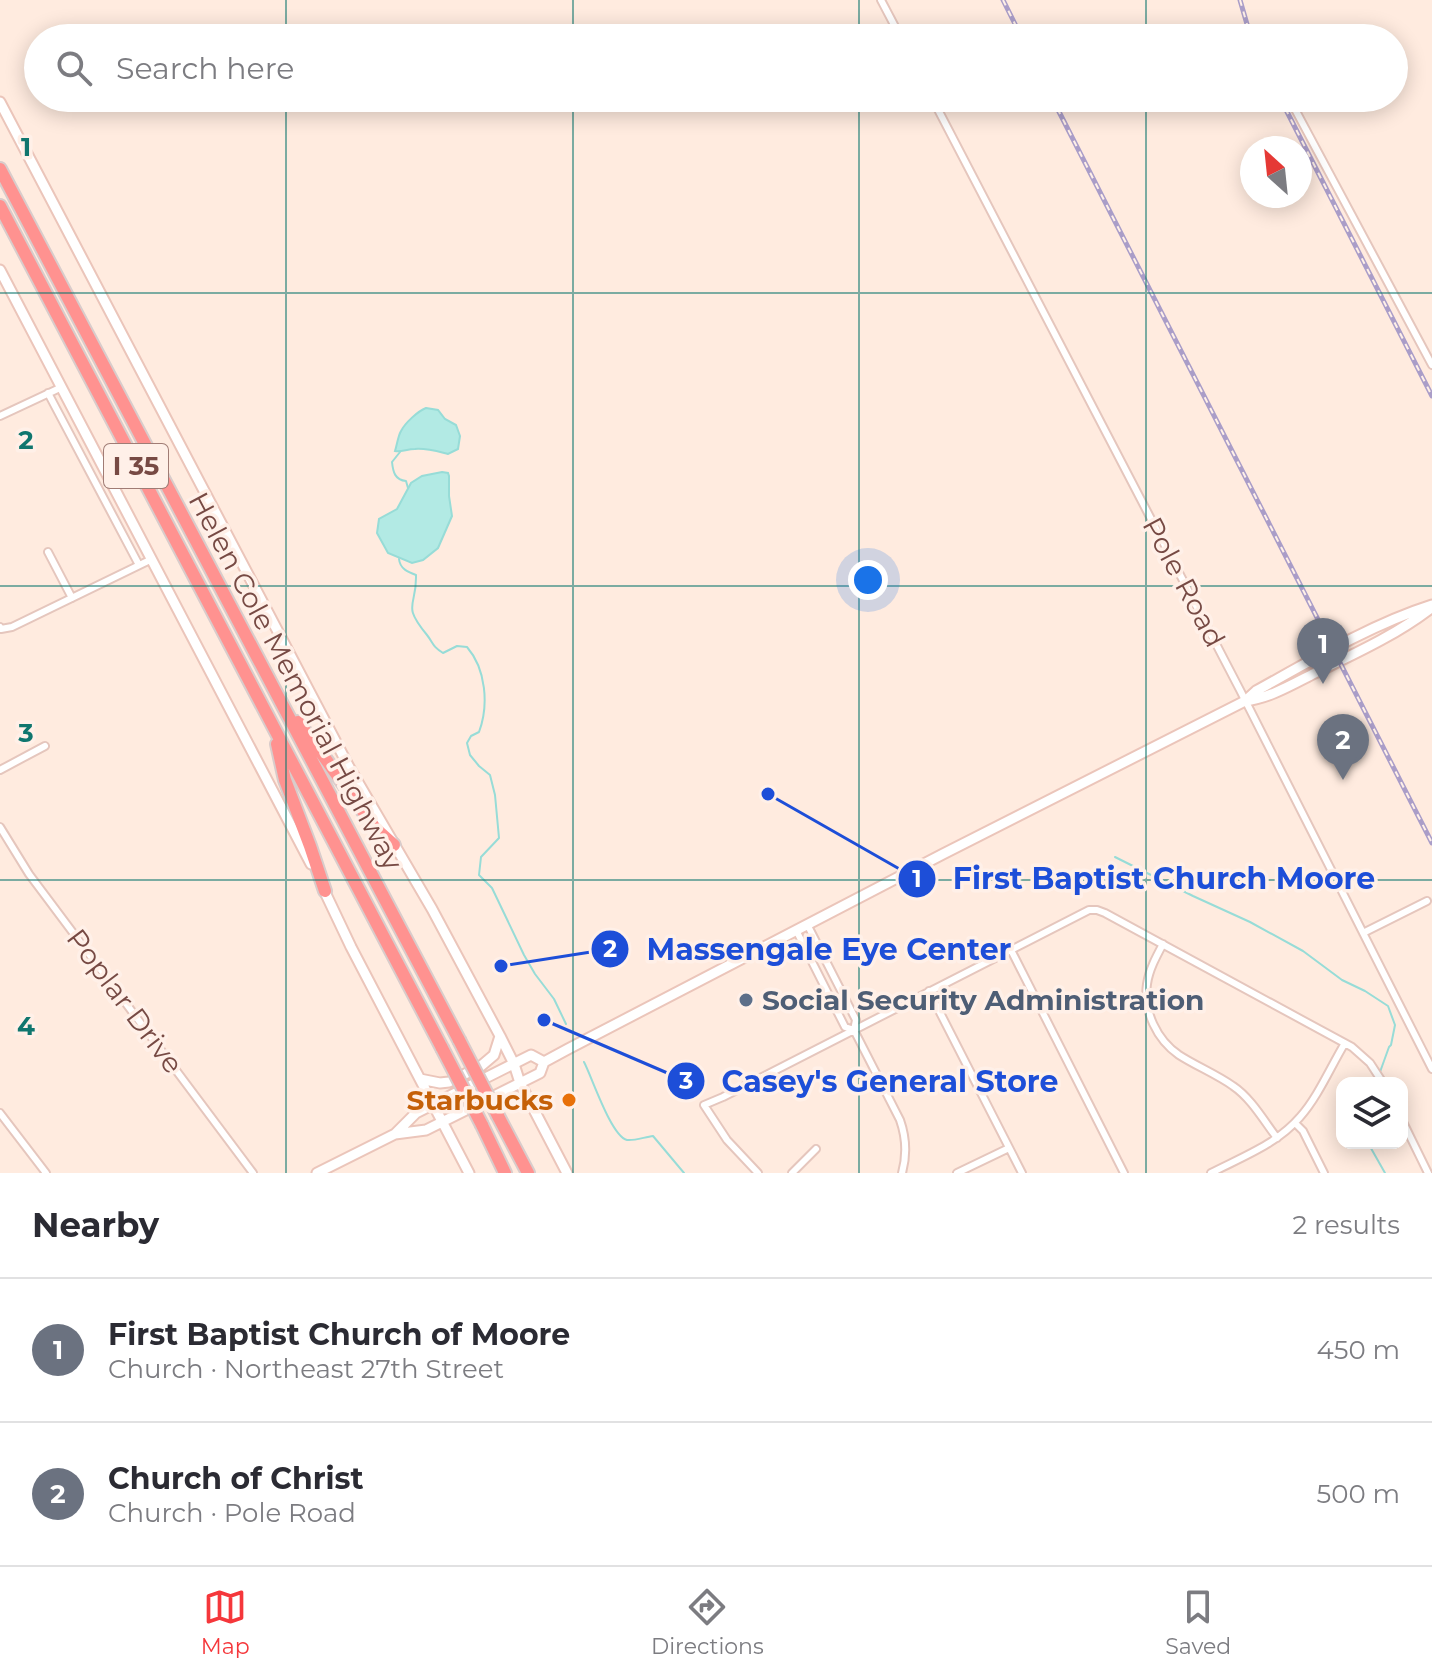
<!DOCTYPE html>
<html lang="en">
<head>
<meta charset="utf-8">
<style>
	:root { --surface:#fff; --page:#f2f2f3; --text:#2b2b33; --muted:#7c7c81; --line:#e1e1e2; --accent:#f5373b }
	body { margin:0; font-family:Montserrat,sans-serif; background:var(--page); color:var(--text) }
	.controls { position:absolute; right:24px; bottom:24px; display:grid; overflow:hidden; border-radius:16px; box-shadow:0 4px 20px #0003 }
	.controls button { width:72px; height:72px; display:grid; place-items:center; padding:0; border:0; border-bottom:2px solid var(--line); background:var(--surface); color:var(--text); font:40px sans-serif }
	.compass { position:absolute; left:1240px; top:136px; width:72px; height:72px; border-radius:50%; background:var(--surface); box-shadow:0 4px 20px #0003; rotate:333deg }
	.you { position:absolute; left:868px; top:580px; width:28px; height:28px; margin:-20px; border:6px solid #fff; border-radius:50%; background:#1a73e8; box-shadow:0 0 0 12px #1a73e833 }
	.badge { display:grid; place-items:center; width:52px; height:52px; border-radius:50%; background:var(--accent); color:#fff; font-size:26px; font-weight:700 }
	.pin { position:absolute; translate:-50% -66px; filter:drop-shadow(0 2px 4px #0008) }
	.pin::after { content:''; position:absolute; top:42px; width:28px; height:24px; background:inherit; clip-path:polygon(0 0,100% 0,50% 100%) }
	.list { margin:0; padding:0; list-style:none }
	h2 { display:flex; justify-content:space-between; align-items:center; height:104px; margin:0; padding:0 32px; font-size:34px }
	h2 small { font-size:26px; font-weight:400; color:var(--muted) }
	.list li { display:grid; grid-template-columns:52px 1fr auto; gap:24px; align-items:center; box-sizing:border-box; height:144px; padding:0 32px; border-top:2px solid var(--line) }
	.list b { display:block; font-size:30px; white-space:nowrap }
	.list p { margin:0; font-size:26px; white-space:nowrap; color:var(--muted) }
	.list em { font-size:26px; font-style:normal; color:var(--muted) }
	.icon { flex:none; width:44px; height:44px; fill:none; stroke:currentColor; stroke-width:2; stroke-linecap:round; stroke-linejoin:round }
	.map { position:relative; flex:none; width:1432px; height:1173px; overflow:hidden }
	.search { position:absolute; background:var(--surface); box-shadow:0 4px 20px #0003; left:24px; right:24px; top:24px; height:88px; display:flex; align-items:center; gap:20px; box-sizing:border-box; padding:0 28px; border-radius:44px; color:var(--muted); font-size:30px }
	.sheet { height:392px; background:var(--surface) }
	nav { display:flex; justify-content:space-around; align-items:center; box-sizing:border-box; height:112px; border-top:2px solid var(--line); background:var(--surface); font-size:22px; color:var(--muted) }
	nav a { display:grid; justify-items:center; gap:4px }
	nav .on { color:var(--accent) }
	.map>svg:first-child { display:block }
	.water { fill:#b2eae4; stroke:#97dcd7; stroke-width:2 }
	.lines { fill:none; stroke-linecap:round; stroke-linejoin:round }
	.stream { stroke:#97dcd7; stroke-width:2 }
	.minor-casing { stroke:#e5c6bd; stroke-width:10 }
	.secondary-casing { stroke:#ebc5ba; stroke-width:13 }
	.motorway-casing { stroke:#d9cccb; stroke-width:16 }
	.minor { stroke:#fff; stroke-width:6 }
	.secondary { stroke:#fff; stroke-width:9 }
	.motorway { stroke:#ff9290; stroke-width:12 }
	.rail-casing { stroke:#aa9dc8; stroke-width:5 }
	.rail { stroke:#fff0e8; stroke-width:2; stroke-dasharray:6; stroke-linecap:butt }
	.motorway-bridge-casing { stroke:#d9cccb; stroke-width:16; stroke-linecap:butt }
	.motorway-bridge { stroke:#ff9290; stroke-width:12 }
	.grid { fill:none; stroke:#0f766e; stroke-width:2; stroke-opacity:0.55 }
	.service-dot { fill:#5c6f8a; stroke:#fff0e8; stroke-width:3 }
	.food-dot { fill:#e8710a; stroke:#fff0e8; stroke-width:3 }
	.labels { text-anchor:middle; stroke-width:7; stroke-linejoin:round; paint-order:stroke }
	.shield { fill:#fff0e8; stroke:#a07c75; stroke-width:2 }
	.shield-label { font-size:26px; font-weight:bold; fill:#774a44 }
	.street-label { font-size:28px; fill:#774a44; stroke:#fff0e8 }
	.service-label { font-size:28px; font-weight:bold; fill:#4e5e75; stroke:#fff0e8; text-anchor:start }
	.food-label { font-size:28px; font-weight:bold; fill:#c56008; stroke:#fff0e8; text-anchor:end }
	.grid-label { font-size:26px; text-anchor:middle; font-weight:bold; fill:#0f766e; stroke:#fff0e8; stroke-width:7; stroke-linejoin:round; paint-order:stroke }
	.leader { fill:none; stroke:#1d4ed8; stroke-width:3 }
	.callout-dot { fill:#1d4ed8; stroke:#fff0e8; stroke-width:3 }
	.mark-label { font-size:24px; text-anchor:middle; font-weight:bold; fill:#fff }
	.callout-label { font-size:30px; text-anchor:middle; font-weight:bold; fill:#1d4ed8; stroke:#fff0e8; stroke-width:7; stroke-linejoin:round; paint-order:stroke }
</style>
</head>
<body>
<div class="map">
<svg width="1432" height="1173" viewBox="0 0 1432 1173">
	<rect width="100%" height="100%" fill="#ffebdf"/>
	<path class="water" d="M426,408L438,410L445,419L456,425L460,436L458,449L448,454C436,451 426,448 415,449C407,449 402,452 395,451C397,445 398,436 401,431C405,423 418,411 426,408Z
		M442,472L448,473L449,476V496L452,516L438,548L423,560L412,563L388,553L377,533L379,519L397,509L411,483L422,476Z"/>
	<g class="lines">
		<path class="stream" d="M400,452L392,462C393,472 395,480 406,481L408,488
			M399,559C400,569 408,572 416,575C417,608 401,603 427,635C434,644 432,646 443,653L457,646L467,647C486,669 489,705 479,732L471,736L467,743L470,755L479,766L490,775L495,795L499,838L481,857L479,875L492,888L524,955L535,974L554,999L566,1024
			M1115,857L1193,896L1250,922L1303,951L1342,980L1365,991L1388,1006L1395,1025L1391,1045L1389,1047L1380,1072
			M584,1062C592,1077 611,1136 627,1140C634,1141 645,1137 653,1136L684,1173
			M1368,1143L1385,1173"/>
		<g class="minor-casing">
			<path id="minor" d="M881,0L901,38
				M932,98L1240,690L1432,1069
				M1289,98L1432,365
				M48,393L139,565
				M0,416L62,387
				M48,552L72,598
				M0,627L1,629L12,627L152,559
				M0,770L45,746
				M0,827L29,874L253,1173
				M807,924L856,1020L854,1030L900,1120C906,1137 907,1155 902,1173
				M796,930L845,1027L854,1030
				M1363,933L1427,901
				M1163,944C1156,957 1149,970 1147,984C1143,1011 1157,1040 1179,1055C1196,1066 1216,1074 1233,1086C1251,1098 1264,1121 1277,1138
				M1011,950L1124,1173
				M929,991L1022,1173
				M0,1113L46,1173
				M1402,1120L1428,1173
				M1295,1123L1303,1131L1324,1173
				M758,1173L727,1140L704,1105L723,1097L1089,910H1097L1105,913L1352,1047L1370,1063L1383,1083
				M792,1173L816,1149
				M957,1173L1009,1148
				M1211,1173C1242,1157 1277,1144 1300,1117C1318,1097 1331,1066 1345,1043"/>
		</g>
		<g class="secondary-casing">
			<path id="secondary" d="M0,102L349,767L432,909L500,1036L514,1064L520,1083L567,1173
				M0,270L311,864
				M1245,701C1270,698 1293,684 1315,673C1354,654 1396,635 1431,608
				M323,888L351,947L469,1173
				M420,1079L440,1083L449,1082L481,1066L494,1055L500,1036
				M395,1134L426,1130L540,1073L544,1062L568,1049L943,854L1245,701L1256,691C1310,661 1372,624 1432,605
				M317,1173L395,1134L416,1113L531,1055L544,1062"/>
		</g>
		<g class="motorway-casing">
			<path id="motorway" d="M0,169L459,1040
				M0,206L442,1048
				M298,722L317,747L375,828L394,845
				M277,744L285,780L310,846L325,891
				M498,1116L528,1173
				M482,1125L505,1173"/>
		</g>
		<use href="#minor" class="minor"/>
		<use href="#secondary" class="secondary"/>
		<use href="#motorway" class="motorway"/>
		<g class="rail-casing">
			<path id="rail" d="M1003,0L1022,38
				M1240,0L1251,38
				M1052,98L1432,843
				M1280,98L1432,396"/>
		</g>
		<use href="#rail" class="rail"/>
		<g class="motorway-bridge-casing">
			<path id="motorway-bridge" d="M459,1040L498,1116
				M442,1048L482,1125"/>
		</g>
		<use href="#motorway-bridge" class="motorway-bridge"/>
	</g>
	<path class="grid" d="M286,0V38M573,0V38M859,0V38M1146,0V38M286,98V1173M573,98V1173M859,98V1173M1146,98V1173M0,293H1432M0,586H1432M0,880H1432"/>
	<circle class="service-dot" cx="746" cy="1000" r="8"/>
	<circle class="food-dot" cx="569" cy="1100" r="8"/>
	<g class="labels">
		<rect class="shield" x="104" y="444" width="64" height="44" rx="6"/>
		<g class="shield-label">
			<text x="136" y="475">I 35</text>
		</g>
		<g class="street-label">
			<text transform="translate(1184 582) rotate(62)" y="10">Pole Road</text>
			<text transform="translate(296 681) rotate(62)" y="10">Helen Cole Memorial Highway</text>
			<text transform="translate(125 1001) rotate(53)" y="10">Poplar Drive</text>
		</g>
		<g class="service-label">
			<text x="762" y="1010">Social Security Administration</text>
		</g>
		<g class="food-label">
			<text x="553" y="1110">Starbucks</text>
		</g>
	</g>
	<g class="grid-label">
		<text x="26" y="156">1</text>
		<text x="26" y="449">2</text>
		<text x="26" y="742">3</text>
		<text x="26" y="1035">4</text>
	</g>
	<path class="leader" d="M768 794L917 879M501 966L610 949M544 1020L686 1081"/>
	<g class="callout-dot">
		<circle cx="768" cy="794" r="8"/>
		<circle cx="501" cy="966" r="8"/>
		<circle cx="544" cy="1020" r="8"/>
		<circle cx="917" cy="879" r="20"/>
		<circle cx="610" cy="949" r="20"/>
		<circle cx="686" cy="1081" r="20"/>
	</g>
	<g class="mark-label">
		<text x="917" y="887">1</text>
		<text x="610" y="957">2</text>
		<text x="686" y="1089">3</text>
	</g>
	<g class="callout-label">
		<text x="1164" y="889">First Baptist Church Moore</text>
		<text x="829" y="960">Massengale Eye Center</text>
		<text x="890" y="1092">Casey's General Store</text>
	</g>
</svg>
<div class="controls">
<button><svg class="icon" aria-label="layers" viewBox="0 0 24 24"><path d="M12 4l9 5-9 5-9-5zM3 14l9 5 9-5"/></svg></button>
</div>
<svg class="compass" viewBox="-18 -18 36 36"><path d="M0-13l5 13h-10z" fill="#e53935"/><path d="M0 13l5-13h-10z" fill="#7c7c81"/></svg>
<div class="you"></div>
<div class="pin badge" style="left:1323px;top:684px;background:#6b7280">1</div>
<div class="pin badge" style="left:1343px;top:780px;background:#6b7280">2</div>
<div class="search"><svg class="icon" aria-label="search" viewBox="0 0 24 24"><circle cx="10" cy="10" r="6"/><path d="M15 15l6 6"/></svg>Search here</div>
</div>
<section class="sheet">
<h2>Nearby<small>2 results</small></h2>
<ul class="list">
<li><span class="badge" style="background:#6b7280">1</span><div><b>First Baptist Church of Moore</b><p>Church · Northeast 27th Street</p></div><em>450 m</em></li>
<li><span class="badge" style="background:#6b7280">2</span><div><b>Church of Christ</b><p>Church · Pole Road</p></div><em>500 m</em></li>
</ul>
</section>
<nav>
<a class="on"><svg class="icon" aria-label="map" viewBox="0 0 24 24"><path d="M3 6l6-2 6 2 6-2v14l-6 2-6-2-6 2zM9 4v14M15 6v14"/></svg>Map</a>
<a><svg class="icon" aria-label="directions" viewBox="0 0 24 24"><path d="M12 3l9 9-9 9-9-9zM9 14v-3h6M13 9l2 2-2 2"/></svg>Directions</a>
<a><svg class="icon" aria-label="saved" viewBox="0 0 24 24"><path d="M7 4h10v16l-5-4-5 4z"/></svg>Saved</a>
</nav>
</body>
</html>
